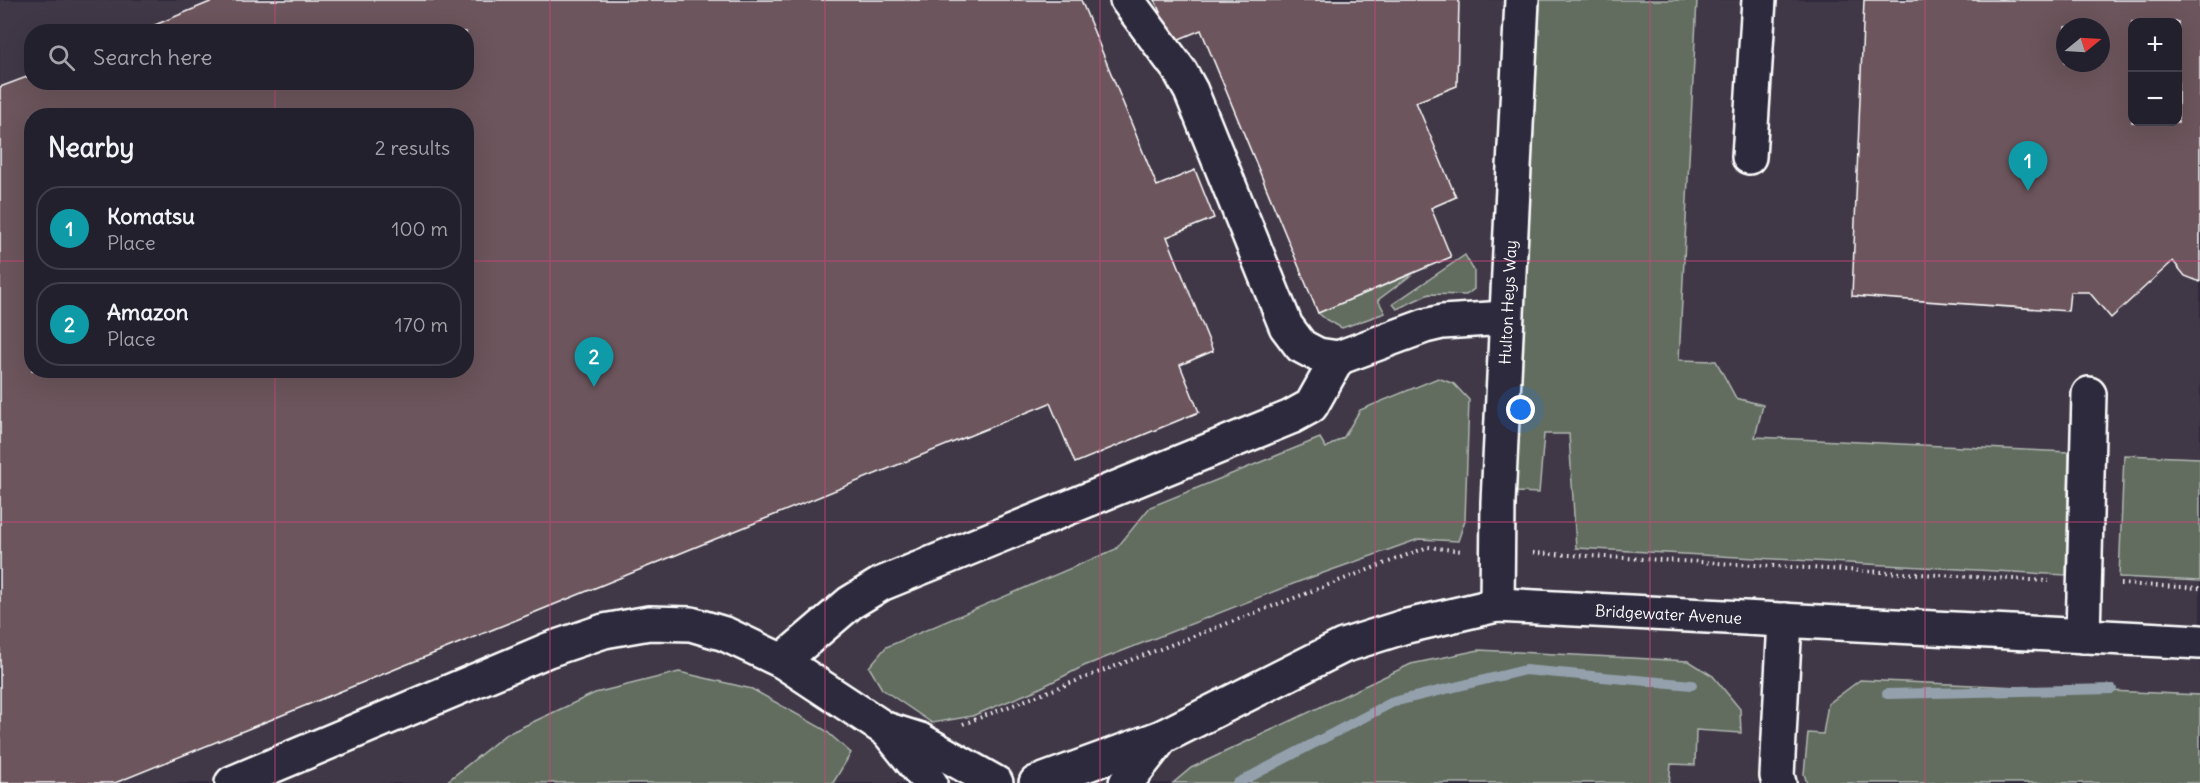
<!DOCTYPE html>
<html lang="en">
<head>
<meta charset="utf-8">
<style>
	:root { --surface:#23202e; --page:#2f2d3a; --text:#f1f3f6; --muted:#a3a3aa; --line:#403e4a; --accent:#0b8043 }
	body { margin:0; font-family:Delius,sans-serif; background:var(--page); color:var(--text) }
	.controls { position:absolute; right:18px; top:18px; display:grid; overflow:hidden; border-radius:12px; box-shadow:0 6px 24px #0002 }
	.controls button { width:54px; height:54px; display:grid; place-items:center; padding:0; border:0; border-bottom:2px solid var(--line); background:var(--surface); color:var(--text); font:30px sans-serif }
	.compass { position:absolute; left:2056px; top:18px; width:54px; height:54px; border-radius:50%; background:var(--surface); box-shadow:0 6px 24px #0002; rotate:72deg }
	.you { position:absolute; left:1521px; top:410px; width:21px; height:21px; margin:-15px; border:4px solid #fff; border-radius:50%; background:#1a73e8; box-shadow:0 0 0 9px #1a73e833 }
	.badge { display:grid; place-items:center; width:39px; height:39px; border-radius:50%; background:var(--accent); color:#fff; font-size:20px; font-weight:700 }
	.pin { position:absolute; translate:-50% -50px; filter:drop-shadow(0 2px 3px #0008) }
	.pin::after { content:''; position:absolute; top:32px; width:21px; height:18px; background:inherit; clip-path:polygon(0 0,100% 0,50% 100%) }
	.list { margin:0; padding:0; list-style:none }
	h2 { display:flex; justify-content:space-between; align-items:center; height:78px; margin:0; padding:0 24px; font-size:26px }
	h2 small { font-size:20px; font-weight:400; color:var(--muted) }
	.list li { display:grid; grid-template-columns:39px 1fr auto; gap:18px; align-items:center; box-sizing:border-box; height:84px; margin:0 12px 12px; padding:0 12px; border:2px solid var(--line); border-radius:24px }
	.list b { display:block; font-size:22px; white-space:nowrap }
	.list p { margin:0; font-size:20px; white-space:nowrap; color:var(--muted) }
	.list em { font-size:20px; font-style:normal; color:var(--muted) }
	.icon { flex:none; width:33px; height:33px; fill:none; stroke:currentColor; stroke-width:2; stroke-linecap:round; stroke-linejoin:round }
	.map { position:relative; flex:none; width:2200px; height:783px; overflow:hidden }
	.search { position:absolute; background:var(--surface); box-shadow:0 6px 24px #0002; left:24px; top:24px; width:450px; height:66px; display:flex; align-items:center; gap:15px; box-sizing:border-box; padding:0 21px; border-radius:24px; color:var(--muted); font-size:22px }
	.panel { position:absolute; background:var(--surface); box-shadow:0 6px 24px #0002; left:24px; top:108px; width:450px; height:270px; border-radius:24px }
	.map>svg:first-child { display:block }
	.built { fill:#413746; fill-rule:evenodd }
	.green { fill:#626d61; stroke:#b0b6b0; stroke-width:1.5 }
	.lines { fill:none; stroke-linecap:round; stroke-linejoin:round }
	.stream { stroke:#94a1ad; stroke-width:10 }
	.building { fill:#6c555c; stroke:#fff; stroke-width:1.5; fill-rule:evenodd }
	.minor-casing { stroke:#fff; stroke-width:38 }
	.path { stroke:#fff; stroke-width:4; stroke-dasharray:1.5 4.5; stroke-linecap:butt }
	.minor { stroke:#2f2a3d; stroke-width:33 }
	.grid { fill:none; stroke:#ce467c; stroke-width:1.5; stroke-opacity:0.55 }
	.labels { text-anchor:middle; stroke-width:4.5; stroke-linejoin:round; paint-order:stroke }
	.street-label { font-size:16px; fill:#fff; stroke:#2f2a3d }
</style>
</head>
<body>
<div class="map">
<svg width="2200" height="783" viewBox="0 0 2200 783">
	<rect width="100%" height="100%" fill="#2f2a3d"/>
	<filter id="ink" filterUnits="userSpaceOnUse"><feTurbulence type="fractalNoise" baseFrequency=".0167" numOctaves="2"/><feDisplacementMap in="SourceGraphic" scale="12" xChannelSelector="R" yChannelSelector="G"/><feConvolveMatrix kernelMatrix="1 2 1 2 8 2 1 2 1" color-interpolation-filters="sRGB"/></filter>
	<g filter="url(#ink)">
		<path class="built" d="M0,0H2200V783H0ZM2132,22H2178V122H2132ZM2065,27H2101V63H2065ZM32,32H466V82H32ZM32,116H466V370H32Z"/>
		<path class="green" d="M1540,0H1697L1679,360L1716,361L1736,398L1763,405L1755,437L2069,452L2066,575L1576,548L1569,434H1544L1539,493L1516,492Z
			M1465,255L1474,271V289L1466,295L1429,294L1397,309L1393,304Z
			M1414,273L1378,300L1385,313L1342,328L1327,320L1318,313Z
			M1438,378L1454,384L1469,400L1465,520L1458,541L1419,539L1298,582L1084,666L1036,690L972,716L932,723L882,689L869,667L886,647L1116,549L1150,507L1320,438L1326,448L1344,437L1360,410Z
			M2124,455L2200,458V581L2119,577Z
			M1479,650L1689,661L1713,676L1740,709L1741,733L1696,730L1695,765L1671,764L1669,783H1173L1191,768L1411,664Z
			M679,672L752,689L825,730L851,753L833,783H445L505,735L595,693Z
			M1860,680L2200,695V783H1807L1804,774L1808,733L1823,734L1828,704Z"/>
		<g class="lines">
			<path class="stream" d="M1887,694L2112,689
				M1238,783L1393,702L1525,670L1692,685"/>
		</g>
		<path class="building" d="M215,0H1081L1157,186L1195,170L1214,218L1167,237L1213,351L1180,365L1199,412L1075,463L1050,403L115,783H0V87L32,75V82H466V32H138ZM32,116H466V370H32Z
			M1155,0H1459L1457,86L1416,102L1456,197L1431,208L1451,257L1318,313L1201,30L1172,42Z
			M1864,0H2200V282L2185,276L2173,261L2111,318L2089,292H2070L2068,311L1852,296ZM2132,22H2178V122H2132ZM2065,27H2101V63H2065Z"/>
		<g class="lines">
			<g class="minor-casing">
				<g id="minor">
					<path d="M1127,0L1180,71L1191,91L1286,326L1301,346L1318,355L1338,358L1425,326L1442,322L1506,318"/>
					<path d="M1749,157L1759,0"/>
					<path id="s1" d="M1497,605L1498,502L1522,0"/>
					<path d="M2083,636L2089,394"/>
					<path d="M782,661L850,603L881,584L1291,417L1311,406L1338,358"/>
					<path d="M887,730L930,783"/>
					<path d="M232,783L548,650L604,631L649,623L691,624L725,634L782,661L885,729L920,740L996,783"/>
					<path id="s2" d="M1036,783L1162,737L1343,646L1403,627L1497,605L2200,642"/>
					<path d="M1126,783L1162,737"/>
					<path d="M1779,783L1777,776L1785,620"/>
				</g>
			</g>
			<path class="path" d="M1533,553L2049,581
				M2120,584L2200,588
				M963,724L1428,547L1462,551"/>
			<use href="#minor" class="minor"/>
		</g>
	</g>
	<path class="grid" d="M275,0V32M550,0V783M825,0V783M1100,0V783M1375,0V783M1650,0V783M1925,0V783M275,82V116M0,261H32M466,261H2200M275,370V783M0,522H2200"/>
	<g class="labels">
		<g class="street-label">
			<text dy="6" stroke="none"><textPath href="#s1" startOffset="303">Hulton Heys Way</textPath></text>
			<text dy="6" stroke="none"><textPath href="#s2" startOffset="668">Bridgewater Avenue</textPath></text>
		</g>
	</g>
</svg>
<div class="controls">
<button>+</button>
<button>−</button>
</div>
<svg class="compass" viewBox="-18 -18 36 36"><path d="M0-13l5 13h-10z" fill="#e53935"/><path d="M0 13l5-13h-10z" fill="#a3a3aa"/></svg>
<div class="you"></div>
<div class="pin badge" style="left:2028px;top:191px;background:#0f9aa8">1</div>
<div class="pin badge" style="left:594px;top:387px;background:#0f9aa8">2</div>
<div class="search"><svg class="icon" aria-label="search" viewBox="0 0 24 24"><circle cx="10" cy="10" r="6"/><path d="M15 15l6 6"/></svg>Search here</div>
<section class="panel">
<h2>Nearby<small>2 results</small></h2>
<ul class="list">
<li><span class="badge" style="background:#0f9aa8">1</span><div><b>Komatsu</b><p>Place</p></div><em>100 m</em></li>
<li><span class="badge" style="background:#0f9aa8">2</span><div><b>Amazon</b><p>Place</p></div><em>170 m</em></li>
</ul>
</section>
</div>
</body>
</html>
